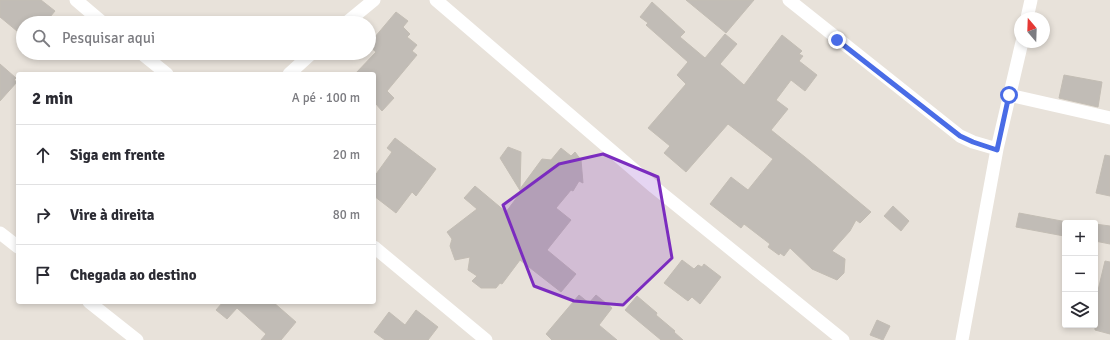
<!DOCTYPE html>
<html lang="pt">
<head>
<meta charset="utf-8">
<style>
	:root { --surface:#fff; --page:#f7f7f7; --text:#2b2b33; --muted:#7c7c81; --line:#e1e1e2 }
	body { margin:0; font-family:Signika,sans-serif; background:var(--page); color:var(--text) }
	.controls { position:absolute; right:12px; bottom:12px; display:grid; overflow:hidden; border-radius:4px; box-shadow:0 2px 6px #0003 }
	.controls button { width:36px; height:36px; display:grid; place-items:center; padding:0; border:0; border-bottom:1px solid var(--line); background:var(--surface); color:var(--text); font:20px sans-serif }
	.compass { position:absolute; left:1014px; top:12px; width:36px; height:36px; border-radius:50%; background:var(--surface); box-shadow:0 2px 6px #0003; rotate:341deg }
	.stop { position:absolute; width:12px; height:12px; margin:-9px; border:3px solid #496ce6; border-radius:50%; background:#fff }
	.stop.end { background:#496ce6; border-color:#fff; box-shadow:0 1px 4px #0008 }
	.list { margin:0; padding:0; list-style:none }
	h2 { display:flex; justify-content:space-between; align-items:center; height:52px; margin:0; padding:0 16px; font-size:17px }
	h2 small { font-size:13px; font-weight:400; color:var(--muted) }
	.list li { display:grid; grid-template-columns:26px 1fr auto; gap:12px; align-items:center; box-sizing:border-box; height:60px; padding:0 16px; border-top:1px solid var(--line) }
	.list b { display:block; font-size:15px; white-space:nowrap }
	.list em { font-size:13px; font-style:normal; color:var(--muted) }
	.icon { flex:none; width:22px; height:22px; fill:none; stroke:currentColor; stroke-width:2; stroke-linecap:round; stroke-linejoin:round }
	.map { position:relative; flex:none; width:1110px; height:340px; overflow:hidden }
	.search { position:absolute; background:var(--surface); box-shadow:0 2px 6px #0003; left:16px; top:16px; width:360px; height:44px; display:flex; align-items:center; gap:10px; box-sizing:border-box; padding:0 14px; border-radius:22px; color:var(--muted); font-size:15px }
	.panel { position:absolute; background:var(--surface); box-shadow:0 2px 6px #0003; left:16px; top:72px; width:360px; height:232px; border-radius:4px }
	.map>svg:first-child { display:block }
	.building { fill:#c1bcb6; stroke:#c3bdb4 }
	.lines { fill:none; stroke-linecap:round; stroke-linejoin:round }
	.street { stroke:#fff; stroke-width:13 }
	.route { stroke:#496ce6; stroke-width:5 }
	.marked { fill:#7b2cbf; fill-opacity:0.2; stroke:#7b2cbf; stroke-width:3; stroke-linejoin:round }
</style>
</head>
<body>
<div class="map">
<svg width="1110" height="340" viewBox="0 0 1110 340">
	<rect width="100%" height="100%" fill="#e8e2da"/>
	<path class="building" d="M0,0H41L55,11L45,23H23V36L0,17Z
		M686,0H754L726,33Z
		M652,2L685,32L680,37L705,58L725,34L737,44L720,64L744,85L782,35L802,51L799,54L803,56L799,61L817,75L805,91L791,80L776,100L788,109L771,130L805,157L871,212L860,223L856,220L850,231L832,251L845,259L844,273L837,280L812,269L790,248L784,256L780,253L779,255L768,247L770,244L744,224L741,228L710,204L731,177L748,190L773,159L728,124L686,172L664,153L670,146L648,128L686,84L677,75L688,62L646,25L648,23L640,17Z
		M396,12L408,21L403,27L410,34L407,37L417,45L412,51L417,55L387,91L394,98L382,111L376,104L374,107V74H355L376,52L369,46V44Z
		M0,64L16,78L14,80L17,82L0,101Z
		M1064,75L1102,82L1098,107L1059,98Z
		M395,138L436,169L416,196L412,192L396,213L374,196V177L392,152L387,148Z
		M508,147L521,152L520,189L542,159L551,160L561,148L571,156L575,152L581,160L583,183L579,181L573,191L571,190L556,208L571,220L547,250L576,274L561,292L520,260L502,284L500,283L496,288H481L472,281L477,276L468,270L470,257L455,260L450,246L452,239L447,232L477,209L464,198L475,186L506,212L521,192L500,158Z
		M1105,155L1110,156V196L1096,193Z
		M893,206L909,221L901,231L884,216Z
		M1019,213L1067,222L1065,223L1064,236L1016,227Z
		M1095,224L1110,226V244L1095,241Z
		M682,260L694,269L698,265L702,267L704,264L721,277L700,304L692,297L688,301L664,283Z
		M1105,261L1110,262V334L1095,330V303Z
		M579,295L589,303L596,295L612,308L599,325L617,340H552L546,334Z
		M637,296L657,313L656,315L675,331L674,332L683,340H661L625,310Z
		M223,302H273L296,322L281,340H261L266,334L237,308L227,319L216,310Z
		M416,310L438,327L428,340H385L374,332L389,312L405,325Z
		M877,320L890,326L883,340L870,335Z"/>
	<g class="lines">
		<path class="street" d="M76,0L103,23
			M436,0L654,187L843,340
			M789,0L960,136L973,142L997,149
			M1027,18L1031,0
			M346,23L374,0
			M141,53L167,74
			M289,74L312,53
			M1009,95L1110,118
			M0,233L18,247
			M374,247L486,340
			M89,302L137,340
			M962,340L997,149L1022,42"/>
	</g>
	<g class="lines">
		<path class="route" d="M837,40L960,136L973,142L997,150L1009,95"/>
	</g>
	<path class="marked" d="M603,154L658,177L672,258L623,305L574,301L534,286L503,205L559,164Z"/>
</svg>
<div class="controls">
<button>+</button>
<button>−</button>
<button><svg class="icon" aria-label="layers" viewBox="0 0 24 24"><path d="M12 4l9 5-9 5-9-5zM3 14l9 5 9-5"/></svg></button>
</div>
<svg class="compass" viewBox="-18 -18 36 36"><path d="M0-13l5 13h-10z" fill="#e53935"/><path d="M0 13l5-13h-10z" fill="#7c7c81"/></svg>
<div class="stop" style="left:1009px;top:95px"></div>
<div class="stop end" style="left:837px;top:40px"></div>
<div class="search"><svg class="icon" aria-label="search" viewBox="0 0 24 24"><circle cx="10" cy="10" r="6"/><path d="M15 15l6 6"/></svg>Pesquisar aqui</div>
<section class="panel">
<h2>2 min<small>A pé · 100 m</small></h2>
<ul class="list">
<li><svg class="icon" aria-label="ahead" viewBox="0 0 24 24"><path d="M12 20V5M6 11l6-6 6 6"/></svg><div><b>Siga em frente</b></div><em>20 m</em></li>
<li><svg class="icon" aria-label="right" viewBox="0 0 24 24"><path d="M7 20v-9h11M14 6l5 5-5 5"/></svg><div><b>Vire à direita</b></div><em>80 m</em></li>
<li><svg class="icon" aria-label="arrive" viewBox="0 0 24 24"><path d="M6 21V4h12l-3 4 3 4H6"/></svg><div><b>Chegada ao destino</b></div></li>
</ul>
</section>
</div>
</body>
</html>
